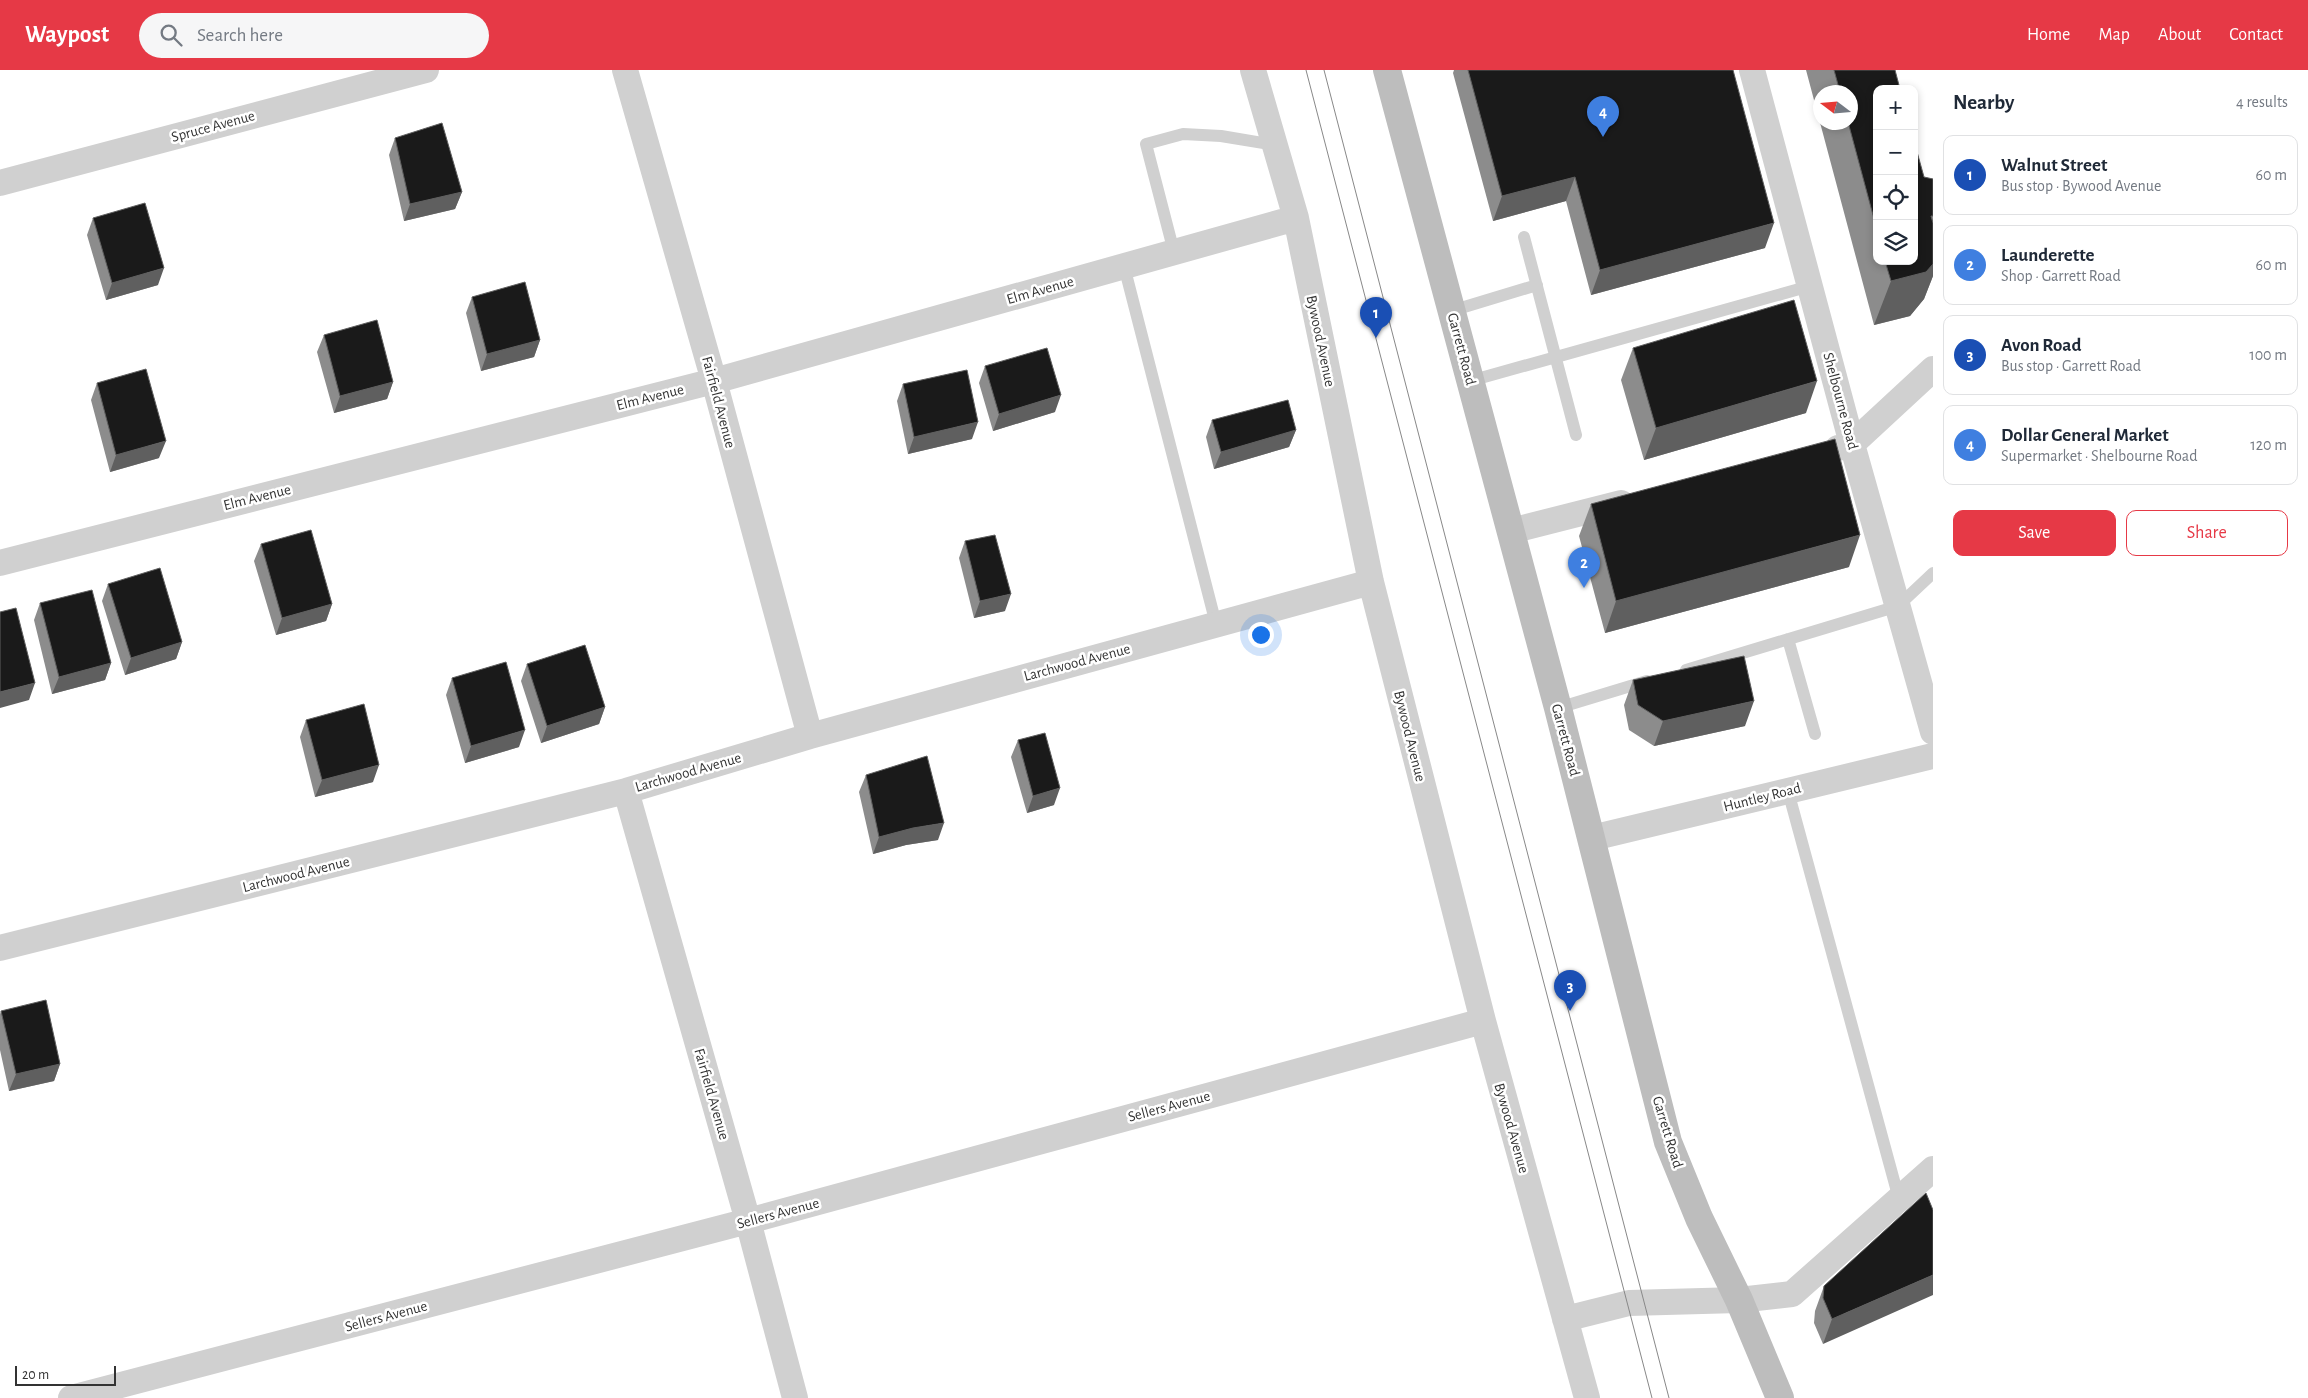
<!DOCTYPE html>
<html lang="en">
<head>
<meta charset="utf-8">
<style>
	:root { --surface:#fff; --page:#f6f6f7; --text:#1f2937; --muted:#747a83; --line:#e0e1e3; --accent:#e63946 }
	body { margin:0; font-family:"Alegreya Sans",sans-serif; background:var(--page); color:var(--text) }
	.controls { position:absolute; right:15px; top:15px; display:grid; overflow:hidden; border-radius:10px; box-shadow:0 2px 8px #0003 }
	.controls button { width:45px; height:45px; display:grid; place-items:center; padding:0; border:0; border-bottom:1px solid var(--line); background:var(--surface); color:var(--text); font:25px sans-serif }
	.compass { position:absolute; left:1813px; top:15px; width:45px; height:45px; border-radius:50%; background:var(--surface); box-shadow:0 2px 8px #0003; rotate:286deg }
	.scale { position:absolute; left:15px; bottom:12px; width:101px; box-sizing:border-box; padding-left:5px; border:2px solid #333; border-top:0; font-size:14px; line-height:18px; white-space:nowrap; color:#333; -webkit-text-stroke:4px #fff; paint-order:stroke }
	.you { position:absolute; left:1260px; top:564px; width:18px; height:18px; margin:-12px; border:4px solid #fff; border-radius:50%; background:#1a73e8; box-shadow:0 0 0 8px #1a73e833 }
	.badge { display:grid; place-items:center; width:32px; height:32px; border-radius:50%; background:var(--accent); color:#fff; font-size:16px; font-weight:700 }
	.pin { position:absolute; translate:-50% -41px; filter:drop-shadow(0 1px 2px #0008) }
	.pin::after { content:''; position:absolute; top:26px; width:18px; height:15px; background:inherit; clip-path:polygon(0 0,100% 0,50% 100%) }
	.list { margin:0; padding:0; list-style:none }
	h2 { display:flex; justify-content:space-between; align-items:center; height:65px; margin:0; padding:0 20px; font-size:21px }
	h2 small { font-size:16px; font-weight:400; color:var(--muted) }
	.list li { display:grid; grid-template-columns:32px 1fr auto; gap:15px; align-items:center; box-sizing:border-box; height:80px; margin:0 10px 10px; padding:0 10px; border:1px solid var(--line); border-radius:10px }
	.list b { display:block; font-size:19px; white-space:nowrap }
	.list p { margin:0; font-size:16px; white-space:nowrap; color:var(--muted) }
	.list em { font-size:16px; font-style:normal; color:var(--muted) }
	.actions { display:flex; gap:10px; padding:15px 20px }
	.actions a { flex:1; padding:11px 0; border:1px solid var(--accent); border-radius:10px; text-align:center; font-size:18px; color:var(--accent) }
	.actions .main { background:var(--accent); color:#fff }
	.icon { flex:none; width:28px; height:28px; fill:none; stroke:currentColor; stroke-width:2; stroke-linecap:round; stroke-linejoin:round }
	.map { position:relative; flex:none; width:1933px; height:1328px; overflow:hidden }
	header { display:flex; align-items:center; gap:30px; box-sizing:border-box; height:70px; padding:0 25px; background:var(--accent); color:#fff }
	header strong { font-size:24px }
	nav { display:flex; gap:28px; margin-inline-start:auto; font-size:18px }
	.search { width:350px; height:45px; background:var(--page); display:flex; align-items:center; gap:12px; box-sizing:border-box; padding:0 18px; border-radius:28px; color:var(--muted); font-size:19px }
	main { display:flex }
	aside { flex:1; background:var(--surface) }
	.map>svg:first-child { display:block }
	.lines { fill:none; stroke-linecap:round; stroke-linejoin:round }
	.service { stroke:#d0d0d0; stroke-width:12 }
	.minor { stroke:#d0d0d0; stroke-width:26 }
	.secondary { stroke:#bdbdbd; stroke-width:28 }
	.tram { stroke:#888; stroke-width:1 }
	.wall { fill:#8c8c8c; fill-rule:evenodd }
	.shaded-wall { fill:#5f5f5f }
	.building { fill:#1a1a1a; stroke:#5f5f5f }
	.labels { text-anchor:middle; stroke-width:5; stroke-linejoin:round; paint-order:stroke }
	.street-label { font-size:15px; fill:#333; stroke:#fff }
</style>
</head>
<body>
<header>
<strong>Waypost</strong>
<div class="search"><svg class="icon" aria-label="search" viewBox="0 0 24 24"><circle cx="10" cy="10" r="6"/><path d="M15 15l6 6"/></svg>Search here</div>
<nav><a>Home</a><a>Map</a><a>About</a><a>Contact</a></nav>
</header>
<main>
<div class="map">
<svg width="1933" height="1328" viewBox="0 0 1933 1328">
	<rect width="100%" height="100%" fill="#fff"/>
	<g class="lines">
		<path class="service" d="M1524,167L1576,365
			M1174,182L1146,74L1183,64L1221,66L1275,75
			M1124,196L1216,554
			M1451,241L1537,215
			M1470,311L1810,216
			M1788,569L1815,664
			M1686,600L1898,536L1933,503
			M1558,638L1647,611
			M1788,721L1899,1129"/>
		<path class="minor" d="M625,0L714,311L810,666
			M1253,0L1296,148L1371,512L1483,951L1587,1328
			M1752,0L1852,374L1933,662
			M0,113L426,0
			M1838,378L1852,374L1933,299
			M1511,461L1621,433
			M0,493L714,311L1296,148
			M626,721L748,1151L795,1328
			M1592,768L1933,686
			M0,878L626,721L810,666L1371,512
			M1565,1249L1629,1233L1739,1230L1792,1224L1933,1099
			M71,1328L748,1151L1483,951"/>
		<path class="secondary" d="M1387,0L1558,638L1668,1072L1699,1148L1739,1230L1780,1328"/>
		<path class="tram" d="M1306,0L1652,1328
			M1324,0L1669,1328"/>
	</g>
	<path class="wall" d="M1454,0H1733L1765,178L1591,225L1566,131L1493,151L1453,3Z
		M1806,0H1895L1877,19V191H1914L1924,107L1933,109V206L1924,229L1910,246L1874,255ZM1820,22H1850V52H1820Z
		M395,68L462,122L455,139L404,151L389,85Z
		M93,148L158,215L106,230L87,165Z
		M472,227L540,270L534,287L481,301L466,243Z
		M324,265L393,312L387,329L334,343L317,282Z
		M1633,278L1806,343L1644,390L1621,310Z
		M985,296L1055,342L993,361L979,313Z
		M97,313L159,388L110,402L91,330Z
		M903,314L972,369L908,384L897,331Z
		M1212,350L1296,360L1289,377L1214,399L1206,367Z
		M1591,434L1849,497L1605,563L1579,466Z
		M965,471L1005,541L974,548L959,488Z
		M261,474L332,534L326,551L276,565L254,491Z
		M108,514L182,572L176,589L125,605L102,531Z
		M40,533L111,593L105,610L52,624L34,550Z
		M527,594L605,637L599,654L541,673L521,611Z
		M452,608L519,677L465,693L446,625Z
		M1633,610L1745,656L1654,676L1629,660L1624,635Z
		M306,650L373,712L315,727L300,667Z
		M1018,670L1054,735L1027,743L1011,687Z
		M866,705L938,770L906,775L873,784L859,722Z
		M1,941L60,994L54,1011L9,1021L0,980V944Z
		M1926,1123L1823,1274L1814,1253L1815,1241L1824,1216Z"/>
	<path class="shaded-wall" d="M1575,107L1566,131L1493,151L1502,126Z
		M462,122L455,139L404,151L410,134Z
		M1774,153L1765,178L1591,225L1600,200Z
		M1933,194V206L1924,229L1910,246L1874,255L1891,211Z
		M164,198L158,215L106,230L112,213Z
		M540,270L534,287L481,301L487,284Z
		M1817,311L1806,343L1644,390L1656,358Z
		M393,312L387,329L334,343L340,326Z
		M1061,325L1055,342L993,361L999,344Z
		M978,352L972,369L908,384L914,367Z
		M1296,360L1289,377L1214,399L1221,382Z
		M166,371L159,388L110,402L116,385Z
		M1860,465L1849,497L1605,563L1616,531Z
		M1011,524L1005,541L974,548L980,531Z
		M332,534L326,551L276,565L282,548Z
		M182,572L176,589L125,605L131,588Z
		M111,593L105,610L52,624L59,607Z
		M35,613L29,630L0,638V622Z
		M1754,631L1745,656L1654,676L1663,651Z
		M605,637L599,654L541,673L547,656Z
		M525,660L519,677L465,693L471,676Z
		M379,695L373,712L315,727L322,710Z
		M1060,718L1054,735L1027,743L1033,726Z
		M944,753L938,770L906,775L873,784L879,767L913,758Z
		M60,994L54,1011L9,1021L16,1004Z
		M1933,1205V1225L1823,1274L1832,1249Z"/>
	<path class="building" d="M1468,0H1733L1774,153L1600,200L1575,107L1502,126Z
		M1834,0H1895L1900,19H1877V160L1848,52H1850V22H1840Z
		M442,53L462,122L410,134L395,68Z
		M1914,71L1924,107L1933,109V146H1931L1933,153V194L1926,202L1891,211L1885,191H1914Z
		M145,133L164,198L112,213L93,148Z
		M525,212L540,270L487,284L472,227Z
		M1794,230L1817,311L1656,358L1633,278Z
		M377,250L393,312L340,326L324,265Z
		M1047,278L1061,325L999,344L985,296Z
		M146,299L166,371L116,385L97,313Z
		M967,300L978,352L914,367L903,314Z
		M1288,330L1296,360L1221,382L1212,350Z
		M1835,369L1860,465L1616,531L1591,434Z
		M311,460L332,534L282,548L261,474Z
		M995,465L1011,524L980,531L965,471Z
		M160,498L182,572L131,588L108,514Z
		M92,520L111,593L59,607L40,533Z
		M16,538L35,613L0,622V542Z
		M585,575L605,637L547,656L527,594Z
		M1744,586L1754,631L1663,651L1638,635L1633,610Z
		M506,592L525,660L471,676L452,608Z
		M364,634L379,695L322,710L306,650Z
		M1045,663L1060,718L1033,726L1018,670Z
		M927,686L944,753L913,758L879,767L866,705Z
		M46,930L60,994L16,1004L1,941Z
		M1926,1123L1933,1140V1205L1832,1249L1823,1228L1824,1216Z"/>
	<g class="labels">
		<g class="street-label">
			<text transform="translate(213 56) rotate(-15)" y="5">Spruce Avenue</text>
			<text transform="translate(1040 220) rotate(-16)" y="5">Elm Avenue</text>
			<text transform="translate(1321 271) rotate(78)" y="5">Bywood Avenue</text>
			<text transform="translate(1462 279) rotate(75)" y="5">Garrett Road</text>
			<text transform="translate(650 327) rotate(-14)" y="5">Elm Avenue</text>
			<text transform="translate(1841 331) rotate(75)" y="5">Shelbourne Road</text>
			<text transform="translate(719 332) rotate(75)" y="5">Fairfield Avenue</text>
			<text transform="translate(257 427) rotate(-14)" y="5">Elm Avenue</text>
			<text transform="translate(1077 592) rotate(-15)" y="5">Larchwood Avenue</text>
			<text transform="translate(1410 666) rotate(76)" y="5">Bywood Avenue</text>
			<text transform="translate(1566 670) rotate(75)" y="5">Garrett Road</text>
			<text transform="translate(688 702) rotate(-16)" y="5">Larchwood Avenue</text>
			<text transform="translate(1762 727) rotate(-14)" y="5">Huntley Road</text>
			<text transform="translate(296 804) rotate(-14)" y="5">Larchwood Avenue</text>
			<text transform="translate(712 1024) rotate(74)" y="5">Fairfield Avenue</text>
			<text transform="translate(1169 1036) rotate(-15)" y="5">Sellers Avenue</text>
			<text transform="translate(1512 1058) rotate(74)" y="5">Bywood Avenue</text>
			<text transform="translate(1668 1062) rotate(73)" y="5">Garrett Road</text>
			<text transform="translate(778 1143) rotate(-15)" y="5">Sellers Avenue</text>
			<text transform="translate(386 1246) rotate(-15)" y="5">Sellers Avenue</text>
		</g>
	</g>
</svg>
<div class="controls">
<button>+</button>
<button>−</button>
<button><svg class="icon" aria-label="locate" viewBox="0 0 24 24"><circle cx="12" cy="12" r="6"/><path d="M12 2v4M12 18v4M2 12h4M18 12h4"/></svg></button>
<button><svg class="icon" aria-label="layers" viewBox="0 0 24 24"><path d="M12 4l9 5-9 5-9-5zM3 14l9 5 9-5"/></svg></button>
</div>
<svg class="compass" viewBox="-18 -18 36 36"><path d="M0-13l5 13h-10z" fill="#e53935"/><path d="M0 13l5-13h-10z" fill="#747a83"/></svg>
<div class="scale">20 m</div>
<div class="you"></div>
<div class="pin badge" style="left:1376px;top:268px;background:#1a4fb4">1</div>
<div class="pin badge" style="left:1584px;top:518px;background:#3f7fe0">2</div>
<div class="pin badge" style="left:1570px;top:941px;background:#1a4fb4">3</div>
<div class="pin badge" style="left:1603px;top:67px;background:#3f7fe0">4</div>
</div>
<aside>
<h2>Nearby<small>4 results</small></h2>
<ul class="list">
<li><span class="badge" style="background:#1a4fb4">1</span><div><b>Walnut Street</b><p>Bus stop · Bywood Avenue</p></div><em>60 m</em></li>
<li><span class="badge" style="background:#3f7fe0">2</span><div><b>Launderette</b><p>Shop · Garrett Road</p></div><em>60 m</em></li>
<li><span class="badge" style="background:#1a4fb4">3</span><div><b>Avon Road</b><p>Bus stop · Garrett Road</p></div><em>100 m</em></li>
<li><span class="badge" style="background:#3f7fe0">4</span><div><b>Dollar General Market</b><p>Supermarket · Shelbourne Road</p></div><em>120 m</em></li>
</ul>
<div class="actions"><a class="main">Save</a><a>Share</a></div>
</aside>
</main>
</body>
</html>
